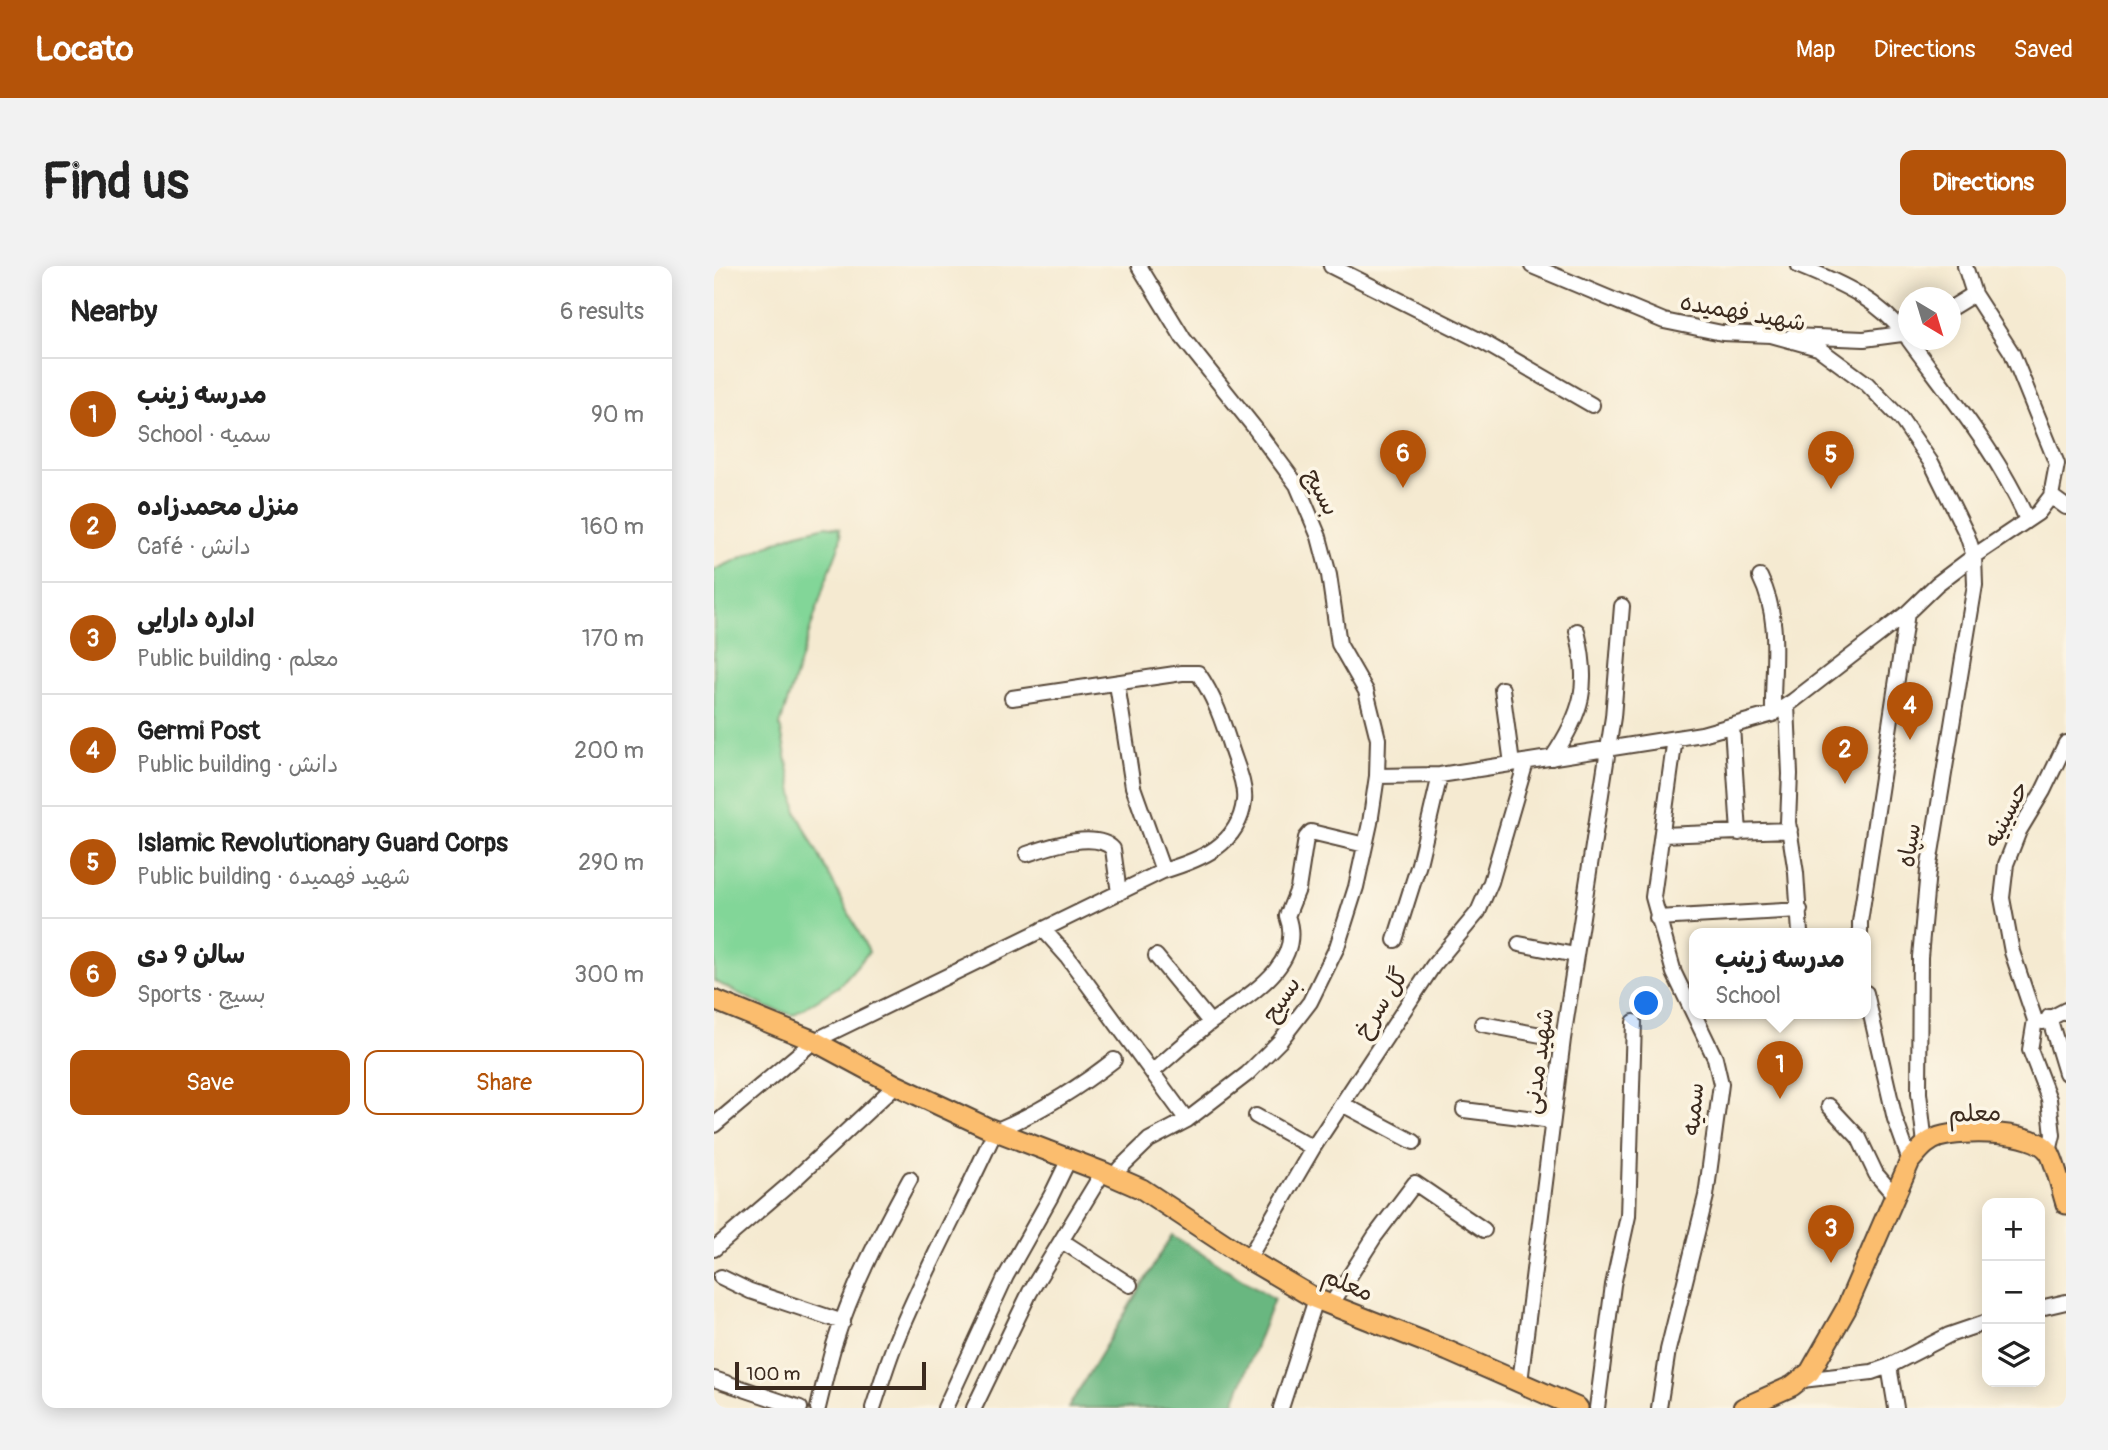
<!DOCTYPE html>
<html lang="en">
<head>
<meta charset="utf-8">
<style>
	:root { --surface:#fff; --page:#f2f2f2; --text:#222; --muted:#767676; --line:#e0e0e0; --accent:#b45309 }
	body { margin:0; font-family:Pangolin,"Playpen Sans Arabic",sans-serif; background:var(--page); color:var(--text) }
	.controls { position:absolute; right:21px; bottom:21px; display:grid; overflow:hidden; border-radius:14px; box-shadow:0 4px 18px #0003 }
	.controls button { width:63px; height:63px; display:grid; place-items:center; padding:0; border:0; border-bottom:2px solid var(--line); background:var(--surface); color:var(--text); font:35px sans-serif }
	.compass { position:absolute; left:1184px; top:21px; width:63px; height:63px; border-radius:50%; background:var(--surface); box-shadow:0 4px 18px #0003; rotate:142deg }
	.scale { position:absolute; left:21px; bottom:18px; width:191px; box-sizing:border-box; padding-left:7px; border:4px solid #3b2a1e; border-top:0; font-size:19px; line-height:24px; white-space:nowrap; color:#3b2a1e; -webkit-text-stroke:5px #fcf5e5; paint-order:stroke }
	.you { position:absolute; left:933px; top:738px; width:24px; height:24px; margin:-18px; border:5px solid #fff; border-radius:50%; background:#1a73e8; box-shadow:0 0 0 10px #1a73e833 }
	.badge { display:grid; place-items:center; width:46px; height:46px; border-radius:50%; background:var(--accent); color:#fff; font-size:23px; font-weight:700 }
	.pin { position:absolute; translate:-50% -58px; filter:drop-shadow(0 2px 4px #0008) }
	.pin::after { content:''; position:absolute; top:37px; width:24px; height:21px; background:inherit; clip-path:polygon(0 0,100% 0,50% 100%) }
	.popup { position:absolute; left:975px; top:662px; width:182px; height:91px; box-sizing:border-box; display:grid; place-content:center; border-radius:14px; background:var(--surface); filter:drop-shadow(0 2px 5px #0005); font-size:23px; white-space:nowrap; color:var(--muted) }
	.popup b { font-size:26px; color:var(--text) }
	.popup::after { content:''; position:absolute; left:50%; top:100%; margin-left:-14px; border:14px solid transparent; border-top-color:var(--surface) }
	.list { margin:0; padding:0; list-style:none }
	h2 { display:flex; justify-content:space-between; align-items:center; height:91px; margin:0; padding:0 28px; font-size:30px }
	h2 small { font-size:23px; font-weight:400; color:var(--muted) }
	.list li { display:grid; grid-template-columns:46px 1fr auto; gap:21px; align-items:center; box-sizing:border-box; height:112px; padding:0 28px; border-top:2px solid var(--line) }
	.list b { display:block; font-size:26px; white-space:nowrap }
	.list p { margin:0; font-size:23px; white-space:nowrap; color:var(--muted) }
	.list em { font-size:23px; font-style:normal; color:var(--muted) }
	.actions { display:flex; gap:14px; padding:21px 28px }
	.actions a { flex:1; padding:16px 0; border:2px solid var(--accent); border-radius:14px; text-align:center; font-size:24px; color:var(--accent) }
	.actions .main { background:var(--accent); color:#fff }
	.icon { flex:none; width:38px; height:38px; fill:none; stroke:currentColor; stroke-width:2; stroke-linecap:round; stroke-linejoin:round }
	.map { position:relative; flex:none; width:1352px; height:1142px; overflow:hidden; border-radius:14px }
	header { display:flex; align-items:center; gap:42px; box-sizing:border-box; height:98px; padding:0 35px; background:var(--accent); color:#fff }
	header strong { font-size:33px }
	nav { display:flex; gap:38px; margin-inline-start:auto; font-size:24px }
	.intro { display:flex; align-items:center; justify-content:space-between; box-sizing:border-box; height:168px; padding:0 42px }
	h1 { margin:0; font-size:49px }
	.button { padding:18px 32px; border-radius:14px; background:var(--accent); color:#fff; font-size:24px; font-weight:700 }
	main { display:flex; gap:42px; padding:0 42px }
	aside { flex:1; background:var(--surface); border-radius:14px; box-shadow:0 4px 18px #0003 }
	.map>svg:first-child { display:block }
	.green { fill:#82d698; stroke:#5e805b; stroke-width:2 }
	.forest { fill:#69b780; stroke:#52704f; stroke-width:2 }
	.lines { fill:none; stroke-linecap:round; stroke-linejoin:round }
	.minor-casing { stroke:#574739; stroke-width:18 }
	.major-casing { stroke:#574739; stroke-width:23 }
	.minor { stroke:#fff; stroke-width:14 }
	.major { stroke:#fbbd6e; stroke-width:19 }
	.labels { text-anchor:middle; stroke-width:7; stroke-linejoin:round; paint-order:stroke }
	.street-label { font-size:24px; fill:#3b2a1e; stroke:#fcf5e5 }
</style>
</head>
<body>
<header>
<strong>Locato</strong>
<nav><a>Map</a><a>Directions</a><a>Saved</a></nav>
</header>
<div class="intro"><h1>Find us</h1><a class="button">Directions</a></div>
<main>
<aside>
<h2>Nearby<small>6 results</small></h2>
<ul class="list">
<li><span class="badge">1</span><div><b>مدرسه زینب</b><p>School · سمیه</p></div><em>90 m</em></li>
<li><span class="badge">2</span><div><b>منزل محمدزاده</b><p>Café · دانش</p></div><em>160 m</em></li>
<li><span class="badge">3</span><div><b>اداره دارایی</b><p>Public building · معلم</p></div><em>170 m</em></li>
<li><span class="badge">4</span><div><b>Germi Post</b><p>Public building · دانش</p></div><em>200 m</em></li>
<li><span class="badge">5</span><div><b>Islamic Revolutionary Guard Corps</b><p>Public building · شهید فهمیده</p></div><em>290 m</em></li>
<li><span class="badge">6</span><div><b>سالن 9 دی</b><p>Sports · بسیج</p></div><em>300 m</em></li>
</ul>
<div class="actions"><a class="main">Save</a><a>Share</a></div>
</aside>
<div class="map">
<svg width="1352" height="1142" viewBox="0 0 1352 1142">
	<rect width="100%" height="100%" fill="#fcf5e5"/>
	<filter id="ink" filterUnits="userSpaceOnUse"><feTurbulence type="fractalNoise" baseFrequency=".0143" numOctaves="2"/><feDisplacementMap in="SourceGraphic" scale="14" xChannelSelector="R" yChannelSelector="G"/><feConvolveMatrix kernelMatrix="1 2 1 2 8 2 1 2 1" color-interpolation-filters="sRGB"/></filter>
	<filter id="wash" filterUnits="userSpaceOnUse"><feTurbulence type="fractalNoise" baseFrequency=".00686" numOctaves="4" result="noise"/><feDisplacementMap in="SourceGraphic" scale="28" xChannelSelector="R" yChannelSelector="G"/><feGaussianBlur stdDeviation="1.57" result="paint"/><feColorMatrix in="noise" values="0 0 0 0 0 0 0 0 0 0 0 0 0 0 0 0 0 1.4 0 .05"/><feComposite in="paint" operator="in"/></filter>
	<g filter="url(#wash)">
		<rect width="100%" height="100%" fill="#f5ead1"/>
		<path class="green" d="M112,260L125,262L127,270L125,280L111,317L66,459L83,547L155,686L125,720L79,749L52,741L0,715V304L80,268Z"/>
		<path class="forest" d="M458,969L560,1033L518,1142H354Z"/>
	</g>
	<g filter="url(#ink)">
		<g class="lines">
			<g class="minor-casing">
				<path id="minor" d="M617,0L769,76L878,139
					M818,0L950,55L1008,67L1057,69L1104,82L1153,118L1187,153L1218,198L1253,269L1260,290L1261,319L1214,605L1206,691L1205,827L1211,878
					M1085,0C1129,18 1164,33 1194,72
					M1237,42L1260,28
					M1078,70L1150,73L1195,67
					M1195,74C1236,130 1286,190 1313,254
					M1337,230L1352,241
					M1046,311C1068,355 1058,400 1059,448
					M403,418L419,521L449,605
					M788,423L798,498
					M1073,439L1076,508L1074,556L1082,607L1086,667
					M1018,460L1025,567
					M838,492C869,446 876,419 863,365
					M663,510L726,509L988,468L1059,448L1079,435L1193,347L1223,318L1260,290L1324,247L1337,230L1343,198L1298,87L1260,28L1251,0
					M948,569L1076,564
					M313,588C334,581 382,564 399,583L405,627
					M943,652L1086,644
					M329,663L353,690L473,854
					M1146,667V656L1193,347
					M681,674L705,598L726,509
					M805,678L861,689
					M442,690L496,756
					M1152,727L1181,853L1196,895
					M1335,751L1352,807
					M1329,756L1352,744
					M768,758L849,773
					M439,805C458,789 477,771 497,756C529,732 592,700 573,650L584,623L592,572L597,566L651,579
					M628,838L700,876
					M1115,840L1145,872L1162,908L1181,930
					M750,844L838,855
					M542,850L599,882
					M0,859L100,775L449,605C486,594 525,579 530,535C532,519 522,498 517,482C509,456 500,430 484,407H468L298,432
					M1335,886L1339,869L1335,833L1316,784L1321,754L1298,686L1288,632L1292,598L1305,565L1329,525L1352,477
					M401,910L406,902L435,874L473,854L533,808L566,775L596,736L623,681L642,621L656,557L663,510L664,473L652,425L625,378L615,309L605,271L583,219L540,161L469,72L425,0
					M348,975L416,1019
					M0,983L78,916L182,819
					M534,993L599,882L719,700L764,646L777,616L812,496
					M7,1011L36,1025L129,1056
					M617,1039L661,970L701,917L770,964
					M1326,1042L1352,1036
					M1175,1100L1182,1142
					M0,1113L86,1142
					M1088,1114L1158,1106L1175,1100L1235,1069L1273,1056
					M806,1116L849,773L899,451L908,340
					M104,1142C109,1121 114,1100 120,1079C138,1021 167,966 196,913
					M159,1142C167,1118 174,1094 184,1070C213,1000 250,934 281,865C324,847 363,823 400,794
					M231,1142L292,1010L337,930L355,893
					M260,1142L316,1026L389,906
					M567,1142L602,1033
					M883,1142L899,1019L914,950L920,756
					M945,1142L954,1084L992,930L1007,818L1001,792L960,707L939,631L961,472"/>
			</g>
			<g class="major-casing">
				<path id="major" d="M0,734L100,775L182,819L274,862L389,906L428,923L534,993L602,1033L734,1085L864,1142
					M1029,1142L1078,1120L1096,1106L1132,1043L1196,895C1205,885 1212,875 1225,871C1249,864 1320,864 1335,886C1341,895 1348,926 1352,938"/>
			</g>
			<use href="#minor" class="minor"/>
			<use href="#major" class="major"/>
		</g>
	</g>
	<g class="labels">
		<g class="street-label">
			<text transform="translate(1029 46) rotate(10)" y="8">شهید فهمیده</text>
			<text transform="translate(608 226) rotate(63)" y="8">بسیج</text>
			<text transform="translate(1292 548) rotate(-63)" y="8">حسینیه</text>
			<text transform="translate(1195 579) rotate(-81)" y="8">سپاه</text>
			<text transform="translate(567 733) rotate(-56)" y="8">بسیح</text>
			<text transform="translate(667 737) rotate(-57)" y="8">گل سرخ</text>
			<text transform="translate(824 795) rotate(-82)" y="8">شهید مدنی</text>
			<text transform="translate(979 843) rotate(-85)" y="8">سمیه</text>
			<text transform="translate(1261 847) rotate(-1)" y="8">معلم</text>
			<text transform="translate(634 1018) rotate(23)" y="8">معلم</text>
		</g>
	</g>
</svg>
<div class="controls">
<button>+</button>
<button>−</button>
<button><svg class="icon" aria-label="layers" viewBox="0 0 24 24"><path d="M12 4l9 5-9 5-9-5zM3 14l9 5 9-5"/></svg></button>
</div>
<svg class="compass" viewBox="-18 -18 36 36"><path d="M0-13l5 13h-10z" fill="#e53935"/><path d="M0 13l5-13h-10z" fill="#767676"/></svg>
<div class="scale">100 m</div>
<div class="you"></div>
<div class="pin badge" style="left:1066px;top:833px">1</div>
<div class="popup"><b>مدرسه زینب</b>School</div>
<div class="pin badge" style="left:1131px;top:518px">2</div>
<div class="pin badge" style="left:1117px;top:997px">3</div>
<div class="pin badge" style="left:1196px;top:474px">4</div>
<div class="pin badge" style="left:1117px;top:223px">5</div>
<div class="pin badge" style="left:689px;top:222px">6</div>
</div>
</main>
</body>
</html>
